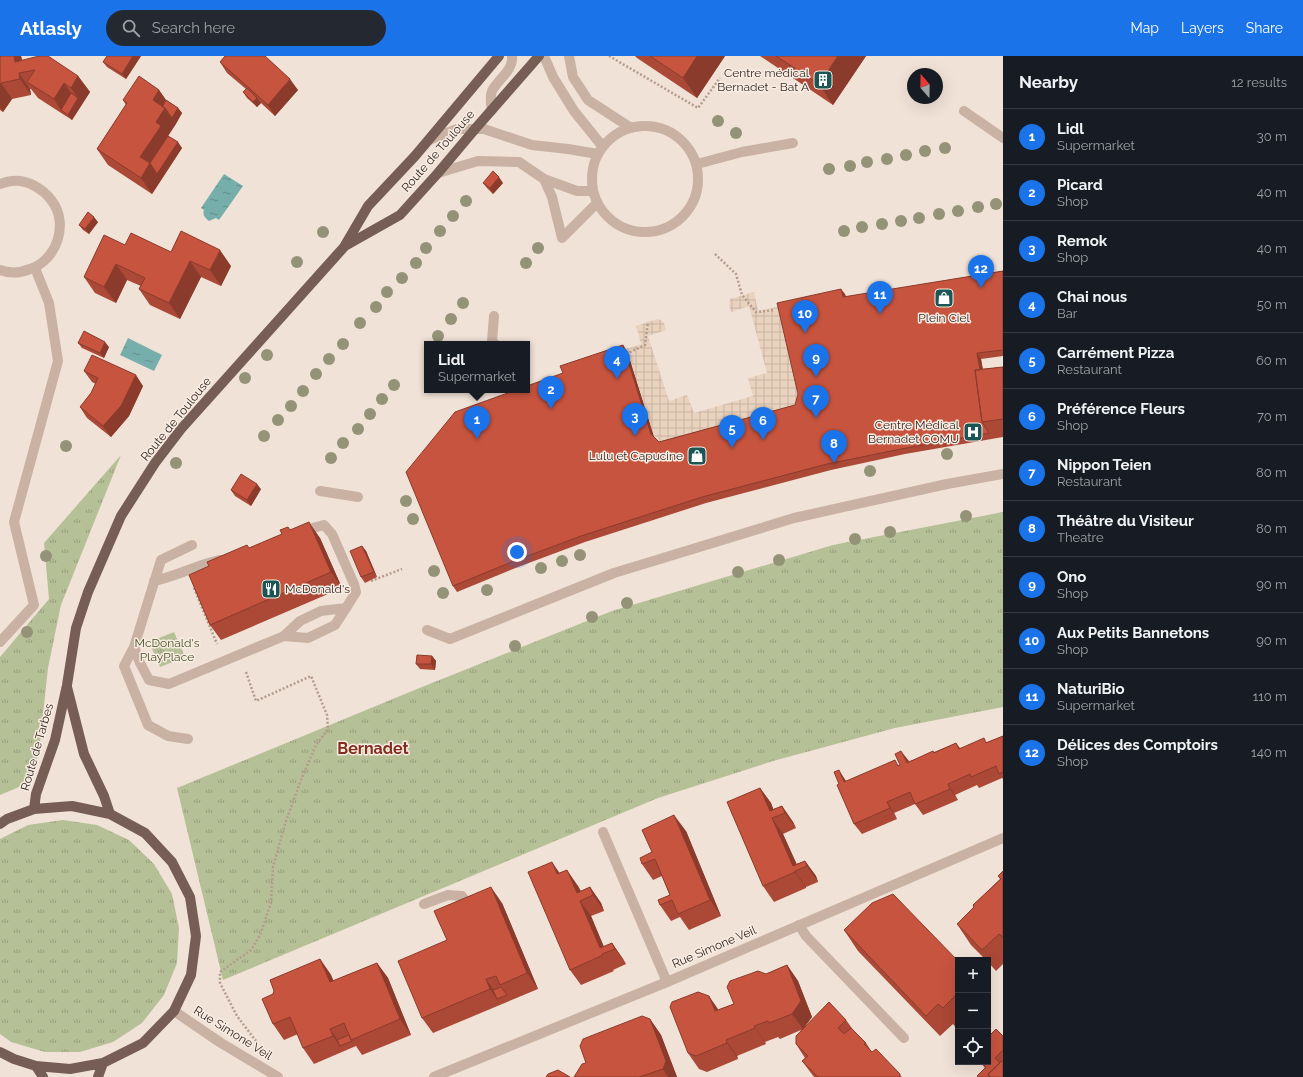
<!DOCTYPE html>
<html lang="en">
<head>
<meta charset="utf-8">
<style>
	:root { --surface:#171b24; --page:#242831; --text:#f1f3f6; --muted:#9ea1a6; --line:#363941; --accent:#1a73e8 }
	body { margin:0; font-family:Raleway,sans-serif; background:var(--page); color:var(--text) }
	.controls { position:absolute; right:12px; bottom:12px; display:grid; overflow:hidden; border-radius:0px; box-shadow:0 4px 16px #0002 }
	.controls button { width:36px; height:36px; display:grid; place-items:center; padding:0; border:0; border-bottom:1px solid var(--line); background:var(--surface); color:var(--text); font:20px sans-serif }
	.compass { position:absolute; left:907px; top:12px; width:36px; height:36px; border-radius:50%; background:var(--surface); box-shadow:0 4px 16px #0002; rotate:340deg }
	.you { position:absolute; left:517px; top:496px; width:14px; height:14px; margin:-10px; border:3px solid #fff; border-radius:50%; background:#1a73e8; box-shadow:0 0 0 6px #1a73e833 }
	.badge { display:grid; place-items:center; width:26px; height:26px; border-radius:50%; background:var(--accent); color:#fff; font-size:13px; font-weight:700 }
	.pin { position:absolute; translate:-50% -33px; filter:drop-shadow(0 1px 2px #0008) }
	.pin::after { content:''; position:absolute; top:21px; width:14px; height:12px; background:inherit; clip-path:polygon(0 0,100% 0,50% 100%) }
	.popup { position:absolute; left:424px; top:285px; width:106px; height:52px; box-sizing:border-box; display:grid; place-content:center; border-radius:0px; background:var(--surface); filter:drop-shadow(0 1px 3px #0005); font-size:13px; white-space:nowrap; color:var(--muted) }
	.popup b { font-size:15px; color:var(--text) }
	.popup::after { content:''; position:absolute; left:50%; top:100%; margin-left:-8px; border:8px solid transparent; border-top-color:var(--surface) }
	.list { margin:0; padding:0; list-style:none }
	h2 { display:flex; justify-content:space-between; align-items:center; height:52px; margin:0; padding:0 16px; font-size:17px }
	h2 small { font-size:13px; font-weight:400; color:var(--muted) }
	.list li { display:grid; grid-template-columns:26px 1fr auto; gap:12px; align-items:center; box-sizing:border-box; height:56px; padding:0 16px; border-top:1px solid var(--line) }
	.list b { display:block; font-size:15px; white-space:nowrap }
	.list p { margin:0; font-size:13px; white-space:nowrap; color:var(--muted) }
	.list em { font-size:13px; font-style:normal; color:var(--muted) }
	.icon { flex:none; width:22px; height:22px; fill:none; stroke:currentColor; stroke-width:2; stroke-linecap:round; stroke-linejoin:round }
	.map { position:relative; flex:none; width:1003px; height:1021px; overflow:hidden }
	header { display:flex; align-items:center; gap:24px; box-sizing:border-box; height:56px; padding:0 20px; background:var(--accent); color:#fff }
	header strong { font-size:19px }
	nav { display:flex; gap:22px; margin-inline-start:auto; font-size:14px }
	.search { width:280px; height:36px; background:var(--page); display:flex; align-items:center; gap:10px; box-sizing:border-box; padding:0 14px; border-radius:22px; color:var(--muted); font-size:15px }
	main { display:flex }
	aside { flex:1; background:var(--surface) }
	.map>svg:first-child { display:block }
	.grass { fill:url(#grass-tufts) }
	.plaza { fill:url(#plaza-grid) }
	.water { fill:url(#water-ripples) }
	.lines { fill:none; stroke-linecap:round; stroke-linejoin:round }
	.path { stroke:#b49b8e; stroke-width:2.5; stroke-dasharray:2 2; stroke-linecap:butt }
	.lane { stroke:#c9b1a3; stroke-width:10 }
	.street { stroke:#c9b1a3; stroke-width:10 }
	.primary { stroke:#765e56; stroke-width:10 }
	.tree { fill:#949377 }
	.wall { fill:#ab4836 }
	.shaded-wall { fill:#8b3b2c }
	.building { fill:#c7543f; stroke:#8b3b2c }
	.labels { text-anchor:middle; stroke-width:3; stroke-linejoin:round; paint-order:stroke }
	.poi-label { font-size:12px; fill:#342925; stroke:#f9ede3; text-anchor:end }
	.street-label { font-size:12px; fill:#342925; stroke:#f9ede3 }
	.park-label { font-size:12px; fill:#475229; stroke:#f9ede3 }
	.district-label { font-size:16px; font-weight:bold; fill:#832d1e; stroke:#f9ede3 }
</style>
</head>
<body>
<header>
<strong>Atlasly</strong>
<div class="search"><svg class="icon" aria-label="search" viewBox="0 0 24 24"><circle cx="10" cy="10" r="6"/><path d="M15 15l6 6"/></svg>Search here</div>
<nav><a>Map</a><a>Layers</a><a>Share</a></nav>
</header>
<main>
<div class="map">
<svg width="1003" height="1021" viewBox="0 0 1003 1021">
	<defs>
		<pattern id="grass-tufts" width="24" height="20" patternUnits="userSpaceOnUse"><rect width="24" height="20" fill="#b6c097"/><path d="M3 7l-1-3M5 7V3M7 7l1-3M15 17l-1-3M17 17v-4M19 17l1-3" fill="none" stroke="#959c7b"/></pattern>
		<pattern id="plaza-grid" width="8" height="8" patternUnits="userSpaceOnUse"><rect width="8" height="8" fill="#e9d2be"/><path d="M0 4h8M4 0v8" fill="none" stroke="#c8b4a3"/></pattern>
		<pattern id="water-ripples" width="26" height="14" patternUnits="userSpaceOnUse"><rect width="26" height="14" fill="#76aeab"/><path d="M2 4q2-2 4 0t4 0M15 11q2-2 4 0t4 0" fill="none" stroke="#628e8b"/></pattern>
	</defs>
	<rect width="100%" height="100%" fill="#f1e2d7"/>
	<path class="grass" d="M121,399L61,549L48,612L39,696L33,715L19,731L0,739V601L49,543L44,487Z
		M1003,456V651L895,672L773,705L658,742L223,924L177,732L417,633L612,555L833,489Z
		M174,576L185,601L160,611L149,586Z
		M63,764L97,769L129,784L154,808L172,838L179,872L177,907L164,939L142,967L113,986L80,996H45L11,986L0,978V783L28,769Z"/>
	<path class="plaza" d="M754,236L758,255L790,248L810,344L661,401L620,295L641,288L636,270L657,263L661,264L664,267L666,274L648,280L669,345L687,339L694,357L753,340L748,322L767,317L749,250L731,256L729,249L730,243Z"/>
	<path class="water" d="M224,118L243,130L219,164L216,162L209,165C205,162 202,159 204,154L201,152Z
		M128,282L162,299L154,315L120,299Z"/>
	<g class="lines">
		<path class="path" d="M609,0L698,52L720,22
			M715,198L736,218L742,239L756,256L775,254
			M626,298L645,289L648,266
			M371,525L402,513
			M194,532L217,588
			M246,616L256,645L311,620L327,659L328,673L316,689L301,724L285,768L273,811L271,847L260,879L251,894L220,916V927L237,960L256,985"/>
		<path class="lane" d="M544,0L553,21L574,55L603,91
			M569,0L573,21L588,44L631,72
			M492,54C491,49 490,40 492,35C498,23 514,14 512,0
			M964,55L1003,82
			M592 123a53 53 0 1 1 106 0a53 53 0 1 1-106 0Z
			M429,84L457,73H484L532,89L568,93L598,98
			M697,108L742,96L793,87
			M438,117L478,105L519,106L544,123L577,135H593
			M544,123L552,141L562,182L597,147
			M494,260L492,285L495,288
			M320,435L358,441
			M154,525C177,520 197,509 220,504
			M427,574L450,583L614,517L794,462L947,428L1003,418
			M284,580L308,582L335,569L346,552
			M134,591L140,607L149,624L169,628L284,580L300,565L321,555L346,552L356,536L354,528L332,478L324,469L301,475
			M188,683L168,680L148,669L124,610L134,591L161,504L192,489
			M603,776L667,926
			M424,848L448,839L462,840L471,853
			M799,869L806,880L904,982"/>
		<path class="street" d="M0,128C4,127 8,125 12,125C19,124 27,126 33,129C41,133 47,138 52,145C69,168 57,204 30,213C20,217 10,218 0,214
			M0,586L34,549L14,466L58,305L49,247L35,212
			M174,955L221,987L278,1021
			M434,1021L667,926L1003,782"/>
		<path class="primary" d="M345,190L400,159L438,117L475,73L539,0
			M67,631L84,698L104,740L110,758
			M34,753L36,738L55,684L67,629L76,572L88,536L121,460L155,407L181,373L344,191L368,150L415,100L499,0
			M0,768L7,763L34,753L72,750L110,758L145,777L172,806L190,841L196,880L191,919L174,955L143,987L103,1007L70,1013L36,1010L14,1003L0,996
			M36,1010L43,1021
			M98,1021L103,1007"/>
	</g>
	<g class="tree">
		<circle cx="718" cy="65" r="6"/>
		<circle cx="736" cy="77" r="6"/>
		<circle cx="945" cy="92" r="6"/>
		<circle cx="925" cy="95" r="6"/>
		<circle cx="906" cy="99" r="6"/>
		<circle cx="887" cy="103" r="6"/>
		<circle cx="867" cy="106" r="6"/>
		<circle cx="850" cy="110" r="6"/>
		<circle cx="829" cy="113" r="6"/>
		<circle cx="466" cy="145" r="6"/>
		<circle cx="996" cy="148" r="6"/>
		<circle cx="978" cy="151" r="6"/>
		<circle cx="958" cy="155" r="6"/>
		<circle cx="939" cy="158" r="6"/>
		<circle cx="453" cy="160" r="6"/>
		<circle cx="919" cy="162" r="6"/>
		<circle cx="901" cy="165" r="6"/>
		<circle cx="882" cy="168" r="6"/>
		<circle cx="862" cy="171" r="6"/>
		<circle cx="440" cy="175" r="6"/>
		<circle cx="844" cy="175" r="6"/>
		<circle cx="323" cy="176" r="6"/>
		<circle cx="426" cy="192" r="6"/>
		<circle cx="538" cy="192" r="6"/>
		<circle cx="297" cy="206" r="6"/>
		<circle cx="416" cy="207" r="6"/>
		<circle cx="526" cy="207" r="6"/>
		<circle cx="402" cy="222" r="6"/>
		<circle cx="387" cy="236" r="6"/>
		<circle cx="463" cy="247" r="6"/>
		<circle cx="376" cy="251" r="6"/>
		<circle cx="451" cy="263" r="6"/>
		<circle cx="360" cy="267" r="6"/>
		<circle cx="438" cy="280" r="6"/>
		<circle cx="343" cy="288" r="6"/>
		<circle cx="267" cy="299" r="6"/>
		<circle cx="329" cy="303" r="6"/>
		<circle cx="316" cy="318" r="6"/>
		<circle cx="245" cy="322" r="6"/>
		<circle cx="394" cy="329" r="6"/>
		<circle cx="303" cy="335" r="6"/>
		<circle cx="382" cy="343" r="6"/>
		<circle cx="291" cy="350" r="6"/>
		<circle cx="370" cy="358" r="6"/>
		<circle cx="278" cy="364" r="6"/>
		<circle cx="358" cy="373" r="6"/>
		<circle cx="264" cy="380" r="6"/>
		<circle cx="343" cy="387" r="6"/>
		<circle cx="66" cy="390" r="6"/>
		<circle cx="947" cy="398" r="6"/>
		<circle cx="331" cy="402" r="6"/>
		<circle cx="176" cy="407" r="6"/>
		<circle cx="870" cy="415" r="6"/>
		<circle cx="406" cy="445" r="6"/>
		<circle cx="966" cy="460" r="6"/>
		<circle cx="413" cy="463" r="6"/>
		<circle cx="890" cy="476" r="6"/>
		<circle cx="855" cy="483" r="6"/>
		<circle cx="580" cy="499" r="6"/>
		<circle cx="46" cy="500" r="6"/>
		<circle cx="779" cy="504" r="6"/>
		<circle cx="562" cy="505" r="6"/>
		<circle cx="541" cy="512" r="6"/>
		<circle cx="434" cy="515" r="6"/>
		<circle cx="738" cy="516" r="6"/>
		<circle cx="487" cy="534" r="6"/>
		<circle cx="443" cy="537" r="6"/>
		<circle cx="627" cy="547" r="6"/>
		<circle cx="592" cy="561" r="6"/>
		<circle cx="27" cy="576" r="6"/>
		<circle cx="515" cy="590" r="6"/>
	</g>
	<path class="wall" d="M0,0H21L22,4L78,20L90,36L72,64L38,42L31,33H30L31,39L12,43L3,56L0,54Z
		M107,0H141L126,23L107,11L103,6Z
		M635,0H725L697,42L637,2Z
		M760,0H866L833,49Z
		M220,6L298,34L275,60L261,47L257,51L247,42L243,36L246,33L227,17Z
		M159,34L166,44L178,52L182,57L168,80L182,92L152,138L108,109L97,93L126,49L123,44Z
		M483,127H503L493,138L487,132Z
		M98,166L89,178L83,174L79,169Z
		M125,189L231,210L221,230L201,221L180,263L150,249L139,233L141,230L127,224L116,247L95,237L84,221Z
		M1003,215V300L981,303L983,313L1003,311V381L905,398L831,414L706,447L585,486L518,511L457,536L453,530L627,295L654,382L659,386L795,349L845,238L846,241Z
		M78,287L109,291L104,302L82,292Z
		M84,315L143,330L129,360L111,381L87,362L80,351L91,337L96,328L92,326Z
		M261,433L251,450L235,440L231,434Z
		M291,474L320,482L342,532L221,584L210,569L209,510Z
		M362,490L366,495L377,521L365,527L361,521Z
		M432,600L436,605L435,614L420,613L416,608Z
		M1003,680V723L1002,722L979,732L977,729L955,739L958,744L923,759L915,748L894,757L897,763L862,778L854,768L839,728L846,725L899,709L934,696L956,687L960,692L987,686Z
		M760,732L771,747L773,753L782,750L793,766L796,772L783,778L796,808L805,805L816,820L818,826L806,831V832L774,846L763,830Z
		M686,775L721,860L689,874L680,861L671,865L660,849L670,839L662,820L653,824L642,808L652,796Z
		M1003,815V908L996,915L988,906V904H986L971,889L957,868L974,851L973,849L1000,823L998,820Z
		M559,817L578,830L581,835L590,831L601,847L604,855L591,860L604,891L612,887L623,903L626,908L613,914L614,915L581,929L570,914Z
		M502,847L538,933L433,977L422,962L447,884Z
		M844,874L958,905V971L957,973L953,968L940,980L858,895Z
		M320,903L331,919L333,925L377,907L388,922L411,979L362,999L356,990L314,1008L303,992L298,978L284,984L273,968V938L274,935Z
		M787,909L798,925L812,961L805,970L846,964L854,975L866,987L872,996L902,1021H814L802,1005L805,1002L796,988L801,974L780,983L778,981L765,986L766,988L737,1000L738,1003L707,1016L699,1013L688,997L718,954L734,948L766,918Z
		M650,963L661,979L677,1021H574L586,1007Z
		M1003,980V1021L985,1012L980,1006H988Z"/>
	<path class="shaded-wall" d="M14,0H21L25,16L15,6Z
		M133,0H141L126,23L122,18Z
		M697,0H725L697,42L683,22Z
		M838,0H866L833,49L819,28Z
		M19,17L30,33L31,39L20,23Z
		M78,20L90,36L72,64L68,59L78,42L71,32Z
		M290,23L298,34L275,60L268,49Z
		M1,27L12,43L3,56L0,51V28Z
		M64,27L75,43L61,54L54,43Z
		M159,34L170,50L167,55L176,68L168,80L178,86L182,92L152,138L141,122L140,101L156,66L153,44Z
		M257,42L261,47L257,51L253,46Z
		M178,52L182,57L176,68L172,62Z
		M499,121L503,127L493,138L490,132Z
		M94,161L98,166L89,178L85,173Z
		M220,194L231,210L221,230L210,214Z
		M190,205L201,221L180,263L169,247Z
		M116,208L127,224L116,247L104,231Z
		M841,233L845,238L847,247L843,241Z
		M105,286L109,291L104,302L100,297Z
		M623,289L627,295L655,384L651,378Z
		M977,297L981,303L990,365H987Z
		M136,319L143,330L129,360L111,381L103,370Z
		M257,428L261,433L251,450L247,444Z
		M309,466L320,482L342,532L331,516Z
		M362,490L366,495L377,521L374,516Z
		M432,600L436,605L435,614L431,608Z
		M901,695L909,705L907,707Z
		M839,714L846,725L844,726Z
		M948,728L955,739L958,744L950,733Z
		M760,732L771,747L776,760L770,755Z
		M887,746L894,757L897,763L890,752Z
		M782,750L793,766L796,772L785,757Z
		M674,759L686,775L721,860L710,844Z
		M772,762L783,778L799,813L793,810Z
		M805,805L816,820L818,826L807,810Z
		M552,806L563,822L557,818Z
		M567,814L578,830L584,843L577,837Z
		M795,815L806,831V832L795,816Z
		M491,831L502,847L538,933L527,917Z
		M590,831L601,847L604,855L593,839Z
		M580,845L591,860L606,896L600,892Z
		M612,887L623,903L626,908L615,893Z
		M320,903L331,919L341,942L330,926Z
		M377,907L388,922L411,979L400,963Z
		M787,909L798,925L812,961L803,973L792,958Z
		M486,923L497,939V943L490,933Z
		M709,940L720,956L715,955Z
		M650,963L661,979L677,1021H668L663,1013Z
		M754,970L765,986L766,988L755,972Z
		M330,973L341,989L340,990L333,980Z
		M726,984L737,1000L738,1003L727,987Z"/>
	<path class="building" d="M0,0H14L15,6L39,0H48L78,20L71,32L64,27L54,43L27,26L35,14L19,17L20,23L1,27L0,28Z
		M107,0H133L122,18L103,6Z
		M225,0H265L290,23L268,49L220,6Z
		M650,0H697L683,22Z
		M776,0H838L819,28Z
		M139,20L159,34L153,44L165,52L156,66L161,70L140,101L150,107L141,122L97,93L127,47L123,44Z
		M247,32L257,42L253,46L243,36Z
		M71,37L78,42L68,59L61,54Z
		M166,44L178,52L172,62L165,52L162,51Z
		M168,80L178,86L157,118L150,107Z
		M493,115L499,121L490,132L483,127Z
		M88,156L94,161L85,173L79,169Z
		M181,175L220,194L210,214L190,205L169,247L139,233L145,222L116,208L104,231L84,221L104,179L125,189L131,177L171,196Z
		M1003,215V294L977,297L980,314H975L982,366L989,377L901,393L827,408L702,441L581,480L514,505L453,530L406,416L455,356L516,334H527V330L563,317L560,310L623,289L651,378L659,386L795,349L798,338L777,247L841,233L843,241Z
		M84,275L105,286L100,297L78,287Z
		M92,299L136,319L121,350L103,370L80,351L91,337L98,322L84,315Z
		M1003,311V363L982,366L975,314Z
		M241,418L257,428L247,444L231,434Z
		M309,466L331,516L210,569L189,519L209,510L207,506L247,489L249,492L282,478L280,474L288,471L290,474Z
		M362,490L374,516L361,521L350,495Z
		M417,599L432,600L431,608H416Z
		M1003,680V716L999,718L996,710L971,721L970,718L948,728L950,733L915,748L910,736L887,746L890,752L854,768L837,729L839,728L834,716L839,714L844,726L895,704L898,710L900,709L895,698L901,695L907,707L933,695L934,697L956,687L959,693L984,682L986,687Z
		M760,732L770,755L782,750L785,757L772,762L793,810L805,805L807,810L795,815V816L763,830L727,746Z
		M674,759L710,844L678,858L672,844L660,849L658,844L670,839L655,803L642,808L640,802L652,796L642,774Z
		M552,806L557,818L567,814L577,837L590,831L593,839L580,845L600,892L612,887L615,893L602,898L603,899L570,914L528,816Z
		M1003,815V881L999,878L982,894L957,868L974,851L973,849L1001,823L998,820Z
		M491,831L527,917L500,929L496,920L486,923L490,933L422,962L398,905L447,884L434,855Z
		M893,838L958,905V929L956,931L958,932V937L943,952L938,948L926,960L844,874L872,847Z
		M320,903L330,926L377,907L400,963L351,984L344,967L330,973L333,980L303,992L290,961L273,968L262,943L273,938L274,935L270,924Z
		M787,909L801,945L792,958L769,967L768,965L754,970L755,972L726,984L727,987L696,1000L688,997L670,951L672,946L698,936L709,940L715,955L734,948L727,931L730,925L758,915L766,918Z
		M501,931L507,939L497,943L493,934Z
		M829,946L846,964L838,972L844,978L851,972L866,987L864,988L872,996L876,993L900,1018V1021H818L802,1005L808,1000L796,988V980Z
		M642,960L650,963L666,1005L663,1013L639,1021H574L582,1008L586,1007L580,990L583,983Z
		M996,973L1003,980V994L995,1002L1000,1007L988,1018L990,1021H979L977,1020L986,1011L981,1006H988V981Z
		M349,979L352,985L340,990L337,984Z
		M1003,1004V1021H990L988,1018Z
		M558,1014L570,1021H546L548,1018Z"/>
	<defs>
		<g id="building-square" transform="scale(1)"><rect x="-9" y="-9" width="18" height="18" rx="4" fill="#1b5554" stroke="#f9ede3"/><path d="M-4-6H4V6H1V3H-1V6H-4ZM-2.5-4.3h1.7v1.8h-1.7ZM.8-4.3h1.7v1.8H.8ZM-2.5-1h1.7V.8h-1.7ZM.8-1h1.7V.8H.8Z" fill="#fff"/></g>
		<g id="shop-square" transform="scale(1)"><rect x="-9" y="-9" width="18" height="18" rx="4" fill="#1b5554" stroke="#f9ede3"/><path d="M-5-2.5h2.3a2.7 3.5 0 0 1 5.4 0H5L5.5 6h-11ZM-1.5-2.5h3a1.5 2.3 0 0 0-3 0Z" fill="#fff"/></g>
		<g id="hospital-square" transform="scale(1)"><rect x="-9" y="-9" width="18" height="18" rx="4" fill="#1b5554" stroke="#f9ede3"/><path d="M-5-5h3v3.5h4V-5h3V5h-3V1.5h-4V5h-3Z" fill="#fff"/></g>
		<g id="restaurant-square" transform="scale(1)"><rect x="-9" y="-9" width="18" height="18" rx="4" fill="#1b5554" stroke="#f9ede3"/><path d="M-5-6h1v4h1v-4h1v4h1v-4h1v5L-1.5 .5V6h-2V.5L-5-1ZM5-6V6H3V1.5H1.5Q1.5-4 5-6Z" fill="#fff"/></g>
	</defs>
	<g fill-rule="evenodd">
		<use href="#building-square" x="823" y="24"/>
		<use href="#shop-square" x="944" y="242"/>
		<use href="#hospital-square" x="973" y="376"/>
		<use href="#shop-square" x="697" y="400"/>
		<use href="#restaurant-square" x="271" y="533"/>
	</g>
	<g class="labels">
		<g class="poi-label">
			<text x="809" y="21">Centre médical<tspan x="809" dy="14">Bernadet - Bat A</tspan></text>
			<text x="944" y="266" text-anchor="middle">Plein Ciel</text>
			<text x="959" y="373">Centre Médical<tspan x="959" dy="14">Bernadet COMU</tspan></text>
			<text x="683" y="404">Lulu et Capucine</text>
			<text x="285" y="537" text-anchor="start">McDonald's</text>
		</g>
		<g class="street-label">
			<text transform="translate(438 95) rotate(-49)" y="4">Route de Toulouse</text>
			<text transform="translate(176 363) rotate(-51)" y="4">Route de Toulouse</text>
			<text transform="translate(37 691) rotate(-74)" y="4">Route de Tarbes</text>
			<text transform="translate(714 891) rotate(-23)" y="4">Rue Simone Veil</text>
			<text transform="translate(233 977) rotate(32)" y="4">Rue Simone Veil</text>
		</g>
		<g class="park-label">
			<text x="167" y="591">McDonald's<tspan x="167" dy="14">PlayPlace</tspan></text>
		</g>
		<g class="district-label">
			<text x="373" y="698">Bernadet</text>
		</g>
	</g>
</svg>
<div class="controls">
<button>+</button>
<button>−</button>
<button><svg class="icon" aria-label="locate" viewBox="0 0 24 24"><circle cx="12" cy="12" r="6"/><path d="M12 2v4M12 18v4M2 12h4M18 12h4"/></svg></button>
</div>
<svg class="compass" viewBox="-18 -18 36 36"><path d="M0-13l5 13h-10z" fill="#e53935"/><path d="M0 13l5-13h-10z" fill="#9ea1a6"/></svg>
<div class="you"></div>
<div class="pin badge" style="left:477px;top:383px">1</div>
<div class="popup"><b>Lidl</b>Supermarket</div>
<div class="pin badge" style="left:551px;top:353px">2</div>
<div class="pin badge" style="left:635px;top:380px">3</div>
<div class="pin badge" style="left:617px;top:323px">4</div>
<div class="pin badge" style="left:732px;top:392px">5</div>
<div class="pin badge" style="left:763px;top:384px">6</div>
<div class="pin badge" style="left:816px;top:362px">7</div>
<div class="pin badge" style="left:834px;top:407px">8</div>
<div class="pin badge" style="left:816px;top:321px">9</div>
<div class="pin badge" style="left:805px;top:277px">10</div>
<div class="pin badge" style="left:880px;top:258px">11</div>
<div class="pin badge" style="left:981px;top:232px">12</div>
</div>
<aside>
<h2>Nearby<small>12 results</small></h2>
<ul class="list">
<li><span class="badge">1</span><div><b>Lidl</b><p>Supermarket</p></div><em>30 m</em></li>
<li><span class="badge">2</span><div><b>Picard</b><p>Shop</p></div><em>40 m</em></li>
<li><span class="badge">3</span><div><b>Remok</b><p>Shop</p></div><em>40 m</em></li>
<li><span class="badge">4</span><div><b>Chai nous</b><p>Bar</p></div><em>50 m</em></li>
<li><span class="badge">5</span><div><b>Carrément Pizza</b><p>Restaurant</p></div><em>60 m</em></li>
<li><span class="badge">6</span><div><b>Préférence Fleurs</b><p>Shop</p></div><em>70 m</em></li>
<li><span class="badge">7</span><div><b>Nippon Teien</b><p>Restaurant</p></div><em>80 m</em></li>
<li><span class="badge">8</span><div><b>Théâtre du Visiteur</b><p>Theatre</p></div><em>80 m</em></li>
<li><span class="badge">9</span><div><b>Ono</b><p>Shop</p></div><em>90 m</em></li>
<li><span class="badge">10</span><div><b>Aux Petits Bannetons</b><p>Shop</p></div><em>90 m</em></li>
<li><span class="badge">11</span><div><b>NaturiBio</b><p>Supermarket</p></div><em>110 m</em></li>
<li><span class="badge">12</span><div><b>Délices des Comptoirs</b><p>Shop</p></div><em>140 m</em></li>
</ul>
</aside>
</main>
</body>
</html>
